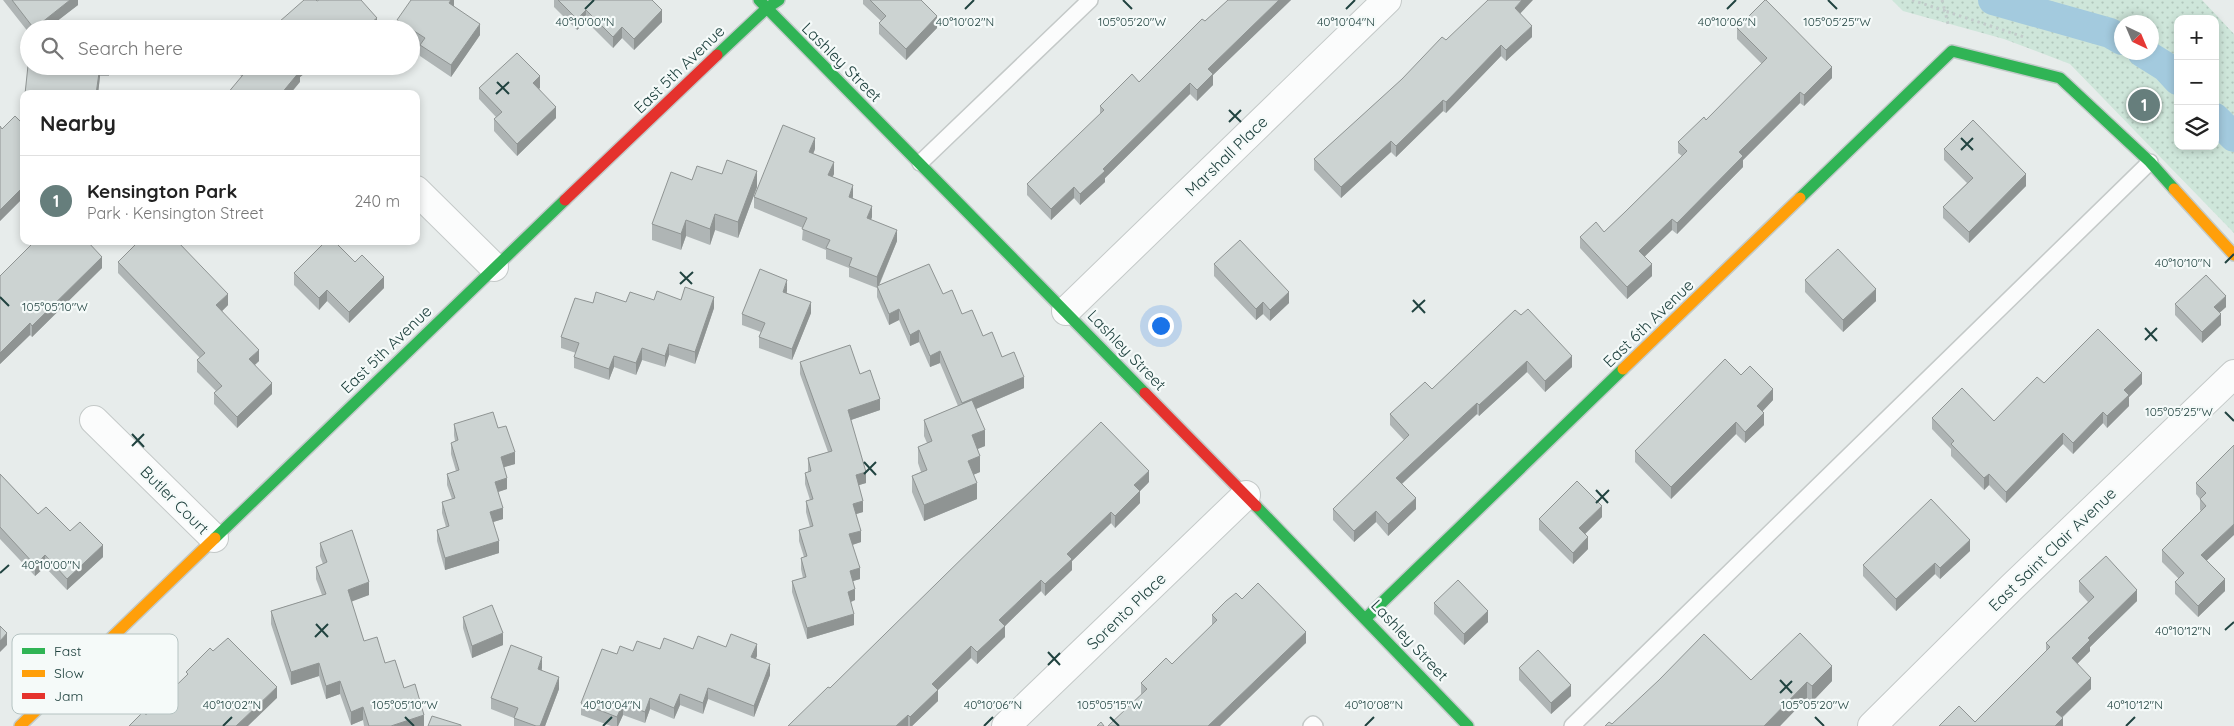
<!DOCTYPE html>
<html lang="en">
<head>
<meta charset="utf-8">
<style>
	:root { --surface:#fff; --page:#f2f2f2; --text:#222; --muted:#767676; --line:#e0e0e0; --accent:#667e7c }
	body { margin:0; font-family:Quicksand,sans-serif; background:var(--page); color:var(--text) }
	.controls { position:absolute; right:15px; top:15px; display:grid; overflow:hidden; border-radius:10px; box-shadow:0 2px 8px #0003 }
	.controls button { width:45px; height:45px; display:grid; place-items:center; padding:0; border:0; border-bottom:1px solid var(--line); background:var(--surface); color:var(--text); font:25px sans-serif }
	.compass { position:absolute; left:2114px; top:15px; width:45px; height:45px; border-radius:50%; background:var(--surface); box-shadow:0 2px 8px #0003; rotate:136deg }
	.you { position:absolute; left:1160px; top:325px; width:18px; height:18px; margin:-12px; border:4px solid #fff; border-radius:50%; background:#1a73e8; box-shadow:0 0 0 8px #1a73e833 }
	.badge { display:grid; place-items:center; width:32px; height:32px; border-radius:50%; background:var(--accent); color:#fff; font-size:16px; font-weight:700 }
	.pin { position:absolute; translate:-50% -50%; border:2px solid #fff; box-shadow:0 1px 5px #0006 }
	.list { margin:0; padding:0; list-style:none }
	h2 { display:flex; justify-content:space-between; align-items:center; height:65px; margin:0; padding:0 20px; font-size:21px }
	h2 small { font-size:16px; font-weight:400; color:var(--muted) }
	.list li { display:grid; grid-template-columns:32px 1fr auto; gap:15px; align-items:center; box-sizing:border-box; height:90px; padding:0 20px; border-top:1px solid var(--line) }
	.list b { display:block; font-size:19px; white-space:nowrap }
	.list p { margin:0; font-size:16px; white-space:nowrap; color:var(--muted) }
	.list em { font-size:16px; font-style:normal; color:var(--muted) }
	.icon { flex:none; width:28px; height:28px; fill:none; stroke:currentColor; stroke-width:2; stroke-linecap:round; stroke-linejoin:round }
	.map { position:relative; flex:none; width:2234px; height:726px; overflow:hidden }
	.search { position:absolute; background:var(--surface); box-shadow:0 2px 8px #0003; left:20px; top:20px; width:400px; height:55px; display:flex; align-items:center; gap:12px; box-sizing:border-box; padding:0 18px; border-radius:28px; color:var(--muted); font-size:19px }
	.panel { position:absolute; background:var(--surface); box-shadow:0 2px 8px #0003; left:20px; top:90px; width:400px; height:155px; border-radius:10px }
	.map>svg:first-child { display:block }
	.park { fill:url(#park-dots); fill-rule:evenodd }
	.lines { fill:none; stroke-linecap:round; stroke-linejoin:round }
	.canal { stroke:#a3cade; stroke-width:30 }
	.lane-casing { stroke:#c4c9c8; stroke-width:18 }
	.street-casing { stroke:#c4c9c8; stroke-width:30 }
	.fast-casing { stroke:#c2cac9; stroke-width:14 }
	.slow-casing { stroke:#c2cac9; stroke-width:14 }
	.jam-casing { stroke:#c2cac9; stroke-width:14 }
	.path { stroke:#c2cccb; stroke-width:3; stroke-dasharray:2.5 4; stroke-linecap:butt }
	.lane { stroke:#fbfcfc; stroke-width:15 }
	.street { stroke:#fbfcfc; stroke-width:28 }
	.fast { stroke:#30b455; stroke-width:11 }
	.slow { stroke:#ff9f0a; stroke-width:11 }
	.jam { stroke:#e5322d; stroke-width:11 }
	.wall { fill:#afb5b5 }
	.shaded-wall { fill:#8f9493 }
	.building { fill:#ccd3d2; stroke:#8f9493 }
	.ticks { fill:none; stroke:#214340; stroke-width:2 }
	.labels { text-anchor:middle; stroke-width:4.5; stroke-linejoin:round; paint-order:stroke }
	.street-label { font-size:16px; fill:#214340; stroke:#f5faf9 }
	.key { fill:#f5faf9; stroke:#b5c3c2; stroke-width:1 }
	.key-label { font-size:14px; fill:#214340 }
	.ticks-label { font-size:12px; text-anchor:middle; fill:#214340; stroke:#f5faf9; stroke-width:4.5; stroke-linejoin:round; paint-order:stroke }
</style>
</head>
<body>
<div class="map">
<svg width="2234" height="726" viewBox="0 0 2234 726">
	<defs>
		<pattern id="park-dots" width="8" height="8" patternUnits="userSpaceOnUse" patternTransform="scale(1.25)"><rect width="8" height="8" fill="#cee6da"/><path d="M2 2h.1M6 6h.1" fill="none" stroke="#b1c6bc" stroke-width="1.8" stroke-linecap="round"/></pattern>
	</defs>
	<rect width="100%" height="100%" fill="#e7eceb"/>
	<path class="park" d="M1892,0H2202L2234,34V233L2070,64L2004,39L1903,11ZM2178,19H2215V146H2178ZM2122,22H2152V52H2122Z"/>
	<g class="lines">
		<path class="canal" d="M1993,0L2110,33L2122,40
			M2142,52L2166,67L2178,80
			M2215,118L2234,137"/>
		<g class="lane-casing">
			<path id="lane" d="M920,163L1090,0
				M1311,726L1313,724L1315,726
				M1572,726L2150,162"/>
		</g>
		<g class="street-casing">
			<path id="street" d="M416,190L494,267
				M1066,311L1387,0
				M94,420L214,538
				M1006,726L1246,495
				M1872,726L2011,588L2234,374"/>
		</g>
		<g class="fast-casing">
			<path id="fast" d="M759,0L1145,393
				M717,55L767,8L779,0
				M1800,198L1952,51L2060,78L2150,162L2174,189
				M1256,506L1468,726
				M215,538L565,200
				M1366,618L1623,369"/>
		</g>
		<g class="slow-casing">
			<path id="slow" d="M2174,189L2234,255
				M1623,369L1800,198
				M20,726L215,538"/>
		</g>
		<g class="jam-casing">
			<path id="jam" d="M565,200L717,55
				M1145,393L1256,506"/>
		</g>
		<path class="path" d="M1912,0L1945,11L1948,24
			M1942,0L1945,11L2024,37"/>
		<use href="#lane" class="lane"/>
		<use href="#street" class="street"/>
		<use href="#fast" class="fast"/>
		<use href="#slow" class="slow"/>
		<use href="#jam" class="jam"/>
	</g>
	<path class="wall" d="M3,0H78V5L54,23L122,29H29V33Z
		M454,0V6L480,35L451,77L420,56V47L411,41V29H397V20Z
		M554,0H652L662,22L634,50L622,38L613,48L586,21L577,30L554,7Z
		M863,0H921L937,28L906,60L879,34V23L881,21L863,4Z
		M1228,0H1291L1213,75V85L1197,101L1190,94L1105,178V182L1080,205L1074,198L1051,220L1027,195V184L1100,114V106L1139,82Z
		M1520,13L1532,37L1506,61L1501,56L1446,113L1443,111L1396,157L1391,152L1341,198L1314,170V159L1446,40Z
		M1737,28L1832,78L1804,106L1800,103L1743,160V167L1677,234L1672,230L1645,256L1652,276L1627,299L1580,248V237L1604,232L1625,212L1682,156L1678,153V142L1706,120L1762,64L1737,39Z
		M29,66H120H109V76H100L98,94H25Z
		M240,66H314L300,77V82L242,77L240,75Z
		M479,88H540H539L556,118L517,156L494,131V119L496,117L479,99Z
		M24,102V197L0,221L2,129L22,123Z
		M815,149L813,154L834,174L832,177L853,196V198L872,217L871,220L897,241L879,286L943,294L1002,357L1024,388L976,409L985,446L978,449L980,472L973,475L977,499L924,521L912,492V476L921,472L918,463V447L927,443L924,436V420L958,406L940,363L930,367L919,342L910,346L899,320L889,325L877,297V288L849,277V268L826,259V250L802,240L803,228L754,208V197Z
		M1944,149L2026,186L1969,243L1943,218V207L1967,183L1944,160Z
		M692,180L757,187L738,238L715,230L710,245L686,236L681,250L652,240V224Z
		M118,262L228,305L222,311L259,361L255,365L272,394L237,428L214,404V393L216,391L197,372V360L200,358L118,273Z
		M355,262L384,288L349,323L327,301L319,310L294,285V273Z
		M1214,264L1289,303L1270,321L1263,314L1256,320L1214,276Z
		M102,268L32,337L30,335L0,364V276Z
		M1805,280L1876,301L1843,332L1805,292Z
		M787,291V293L811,313L792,360L759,348V337L761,332L742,325V314Z
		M654,300H681L714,308L695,364L669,355L665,367L642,360L636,375L614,367L609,380L574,368V357L576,353L561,348V337L593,303L626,302Z
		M2175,304L2226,307L2220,312L2221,325L2202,343L2175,315Z
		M1515,310L1572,367L1545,392L1527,372L1479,416L1477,414L1402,484L1416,509L1388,536L1376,522L1354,542L1333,520V509L1404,440L1390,425V414L1432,389Z
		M800,362L860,374L880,410L851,420L866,483L859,485L863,512L856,514L861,542L852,545L860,579L853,581L855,600L851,602L854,625L807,639L792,592V581L803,578L801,569V558L804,557L799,541V530L810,527L806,512V501L810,500L805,484V473L808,472V458L828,452L800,374Z
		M1741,375L1773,400L1762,412L1764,425L1745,443L1736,434L1671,499L1635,462V451Z
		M2044,383L2142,384L2129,397V406L2107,428L2103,423L2073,454L2063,444L2006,503L1989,485L1984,490L1951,456V449L1932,429V418L1994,421Z
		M454,424L498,428L515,464L504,467L507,489L498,492L503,519L493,522L499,553L445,570L437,541V530L446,527L442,513V502L452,499L447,485V474L456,471L451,454V443L455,441L454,435Z
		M2234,445L2207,561L2225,591L2198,617L2175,594V582L2179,579L2162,562V550L2201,511L2200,510V499L2196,494V483Z
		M0,474L38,514L70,531L103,557L67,590L45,567L35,576L0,539Z
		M1149,482L1140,491V503L1115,528L1111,523L1072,561V570L1045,596L1041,591L1005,626V637L977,664L971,658L938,690V701L912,726H788L830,688Z
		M1602,517L1585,534L1588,549L1573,564L1539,530V519Z
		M320,543L369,595L351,601L364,641L385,663L404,688L424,726H364L363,720L351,725L340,694L326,699L319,676L291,685L271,624V611L322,595L316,579V567L323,564L320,556Z
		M1970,551L1940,579L1935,574L1896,611L1863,576V565Z
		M2079,581L2137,601L2090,647V651L2077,664L2091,689L2062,718L2063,726L1975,722L2046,651V643L2088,602L2079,592Z
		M1242,599L1306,643L1141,694V683L1172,664L1212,626V615Z
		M1434,603L1488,622L1464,645L1434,614Z
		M463,617L503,645L472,658L463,628Z
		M660,649H693L757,656L756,658L770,675L754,717L708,699L703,714L680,705L674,719L650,709L645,723L623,715L618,726H611L581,715V703L617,654L633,651Z
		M542,668V671L559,689L545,726H514V718L491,709V698Z
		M1519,668L1571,696L1551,714L1519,680Z
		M1751,680L1832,681L1812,702L1807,698L1780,726H1605Z"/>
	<path class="shaded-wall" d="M70,0H78V5L47,29L41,23Z
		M451,0H454V7L449,3Z
		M1279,0H1291L1213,75V85L1197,101V90L1208,69Z
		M1522,0H1533L1515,19V8Z
		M586,10V21L577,30V19Z
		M662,10V22L634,50V39Z
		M937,16V28L906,60V49Z
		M377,18V29H363Z
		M480,24V35L451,77V65Z
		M1532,26V37L1506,61V50Z
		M622,27V38L613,48V37Z
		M1501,45V56L1446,113V102Z
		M100,66V76L98,94H96Z
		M300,66H314L300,77V82L290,94H281L297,69Z
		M1832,67V78L1804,106V95Z
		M540,76V88L533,94V83Z
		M1190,83V94L1105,178V182L1080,205V194L1103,169Z
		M1800,92V103L1743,160V167L1677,234V223L1739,152Z
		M1443,100V111L1396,157V146Z
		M556,107V118L517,156V144Z
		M815,138V149L809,164V152Z
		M1391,141V152L1341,198V187Z
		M834,162V174L828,187V175Z
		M757,171V187L738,238V222Z
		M2026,174V186L1969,243V232Z
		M853,185V196L849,208V197Z
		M24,186V197L0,221V210Z
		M1074,187V198L1051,220V209Z
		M872,206V217L867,229V218Z
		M715,214V230L710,245V229Z
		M1672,219V230L1639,262V251Z
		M686,220V236L681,250V234Z
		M897,230V241L878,287L877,286V289V277Z
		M102,257V268L32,337V326Z
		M1652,264V276L1627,299V287Z
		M384,277V288L349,323V312Z
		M787,280V291L783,303V292Z
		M1876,289V301L1843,332V320Z
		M327,290V301L319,310V298Z
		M1289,292V303L1270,321V310Z
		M228,294V305L216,317V305Z
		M2226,296V307L2214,318V307Z
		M714,297V308L695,364V352Z
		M811,302V313L792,360V349Z
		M1263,302V314L1256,320V309Z
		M899,309V320L889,325V314Z
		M2221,314V325L2202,343V332Z
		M30,323V335L0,364V353Z
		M919,330V342L910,346V335Z
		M669,344V355L665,367V356Z
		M642,348V360L636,375V363Z
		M259,350V361L249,370V359Z
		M940,351V363L930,367V356Z
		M614,356V367L609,380V369Z
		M1572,356V367L1545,392V381Z
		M1527,361V372L1479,416V405Z
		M2142,373V384L2129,397V406L2107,428V416L2124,390Z
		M1024,377V388L962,415V403Z
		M272,383V394L237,428V417Z
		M1773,389V400L1757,417V406Z
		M880,399V410L848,421V410Z
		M1477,403V414L1396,489V478Z
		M2103,412V423L2073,454V443Z
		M1764,413V425L1745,443V432Z
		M1736,422V434L1671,499V487Z
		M985,430V446L972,451V435Z
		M2063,433V444L2006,503V492Z
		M515,452V464L501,468V457Z
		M980,456V472L968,477V461Z
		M1149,471V482L1134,497V485Z
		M866,472V483L856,486V475Z
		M1989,474V485L1984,490V478Z
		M507,478V489L495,493V482Z
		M977,483V499L924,521V505Z
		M1140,491V503L1115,528V516Z
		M1416,498V509L1388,536V524Z
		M863,501V512L853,515V504Z
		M1602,506V517L1579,540V528Z
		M503,508V519L490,523V512Z
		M1376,511V522L1354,542V531Z
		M1111,512V523L1072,561V570L1045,596V584L1067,554Z
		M2234,524V535L2201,566V555Z
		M861,531V542L849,546V534Z
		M1588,537V549L1573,564V553Z
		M1970,540V551L1940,579V568Z
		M499,541V553L445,570V558Z
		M103,545V557L67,590V579Z
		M45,555V567L35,576V565Z
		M1935,563V574L1896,611V599Z
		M860,568V579L850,582V571Z
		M2225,579V591L2198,617V606Z
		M1041,580V591L1005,626V637L977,664V652L999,620Z
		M369,582V595L348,603V590Z
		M855,589V600L848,603V592Z
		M2137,590V601L2090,647V651L2072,669V658L2088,638Z
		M1488,611V622L1464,645V634Z
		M854,614V625L807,639V628Z
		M1306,632V643L1220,726H1208Z
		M7,633V645L0,652V641Z
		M503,633V645L472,658V646Z
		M757,644V656L751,668V657Z
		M971,646V658L938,690V701L912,726H910V717L932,684Z
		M542,657V668L538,680V669Z
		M319,663V676L291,685V672Z
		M770,664V675L754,717V706Z
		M1832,666V681L1812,702V686Z
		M559,677V689L545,726H540Z
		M2091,678V689L2056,723V712Z
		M340,681V694L326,699V686Z
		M1807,682V698L1780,726H1764Z
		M1571,685V696L1551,714V703Z
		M277,687V698L248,726H236Z
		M708,688V699L703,714V703Z
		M680,694V705L674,719V708Z
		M650,698V709L645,723V712Z
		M623,703V715L618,726H617V717Z
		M363,707V720L351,725V712Z
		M424,715V726H391Z
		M908,715V726H896Z
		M2063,718V726H2055Z"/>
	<path class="building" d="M12,0H70L41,23L122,27L121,29H32V26Z
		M304,0H316L317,1L319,0H361L377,18L363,29H271Z
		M411,0H451L449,3L480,24L451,65L420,45L425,38L397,20Z
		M558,0H652L662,10L634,39L622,27L613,37L586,10L577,19Z
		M870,0H921L937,16L906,49L879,23L886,16Z
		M1228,0H1279L1208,69L1213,74L1197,90L1190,83L1103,169L1105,171L1080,194L1074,187L1051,209L1027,184L1104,110L1100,106L1132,74L1139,82L1202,19L1205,21Z
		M1488,0H1522L1515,8L1532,26L1506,50L1501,45L1446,102L1443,100L1396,146L1391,141L1341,187L1314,159L1402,79L1442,37L1446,40Z
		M1765,0H1766L1832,67L1804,95L1800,92L1739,152L1743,156L1677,223L1672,219L1639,251L1652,264L1627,287L1580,237L1596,222L1604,232L1625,212L1687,151L1678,142L1704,117L1706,120L1767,58L1737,28Z
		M517,53L540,76L533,83L556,107L517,144L494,119L502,112L479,88Z
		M29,56V66H100L96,94H25Z
		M243,66H300L297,69L300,71L281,94H227L247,70Z
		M24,102V115H22Z
		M15,116L24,125V186L0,210V126L2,129Z
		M1973,120L2026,174L1969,232L1943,207L1973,178L1944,149Z
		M783,125L815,138L809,152L834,162L828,175L853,185L849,197L872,206L867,218L897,230L877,277L849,266L852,258L826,248L830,240L802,229L807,218L754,197Z
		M727,160L757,171L738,222L715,214L710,229L686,220L681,234L652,224L671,172L692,180L697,166L722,174Z
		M1240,240L1289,292L1270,310L1263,302L1256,309L1214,264Z
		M35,241H87L102,257L32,326L30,323L0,353V276Z
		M139,241H177L228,294L216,305L259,350L249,359L272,383L237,417L214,393L222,386L197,360L205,353L118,262Z
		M326,241H334L355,262L362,255L384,277L349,312L327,290L319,298L294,273Z
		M1838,249L1876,289L1843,320L1805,280Z
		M929,264L943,294L952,290L962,314L972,310L983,336L992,332L1002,357L1014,352L1024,377L962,403L940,351L930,356L919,330L910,335L899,309L889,314L877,286Z
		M760,269L787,280L783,292L811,302L792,349L759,337L765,323L742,314Z
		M2206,275L2226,296L2214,307L2221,314L2202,332L2175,304Z
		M685,287L714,297L695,352L669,344L665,356L642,348L636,363L614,356L609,369L574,357L579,343L561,337L575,298L593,303L596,292L626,302L630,292L654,300L657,291L681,300Z
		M1528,309L1572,356L1545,381L1527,361L1479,405L1477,403L1396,478L1416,498L1388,524L1376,511L1354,531L1333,509L1409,435L1390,414L1425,382L1432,389L1515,310L1521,315Z
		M2098,329L2142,373L2124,390L2129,395L2107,416L2103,412L2073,443L2063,433L2006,492L1989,474L1984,478L1951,444L1954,441L1932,418L1962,388L1994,421L2037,377L2044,383Z
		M850,345L860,374L870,370L880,399L848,410L866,472L856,475L863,501L853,504L861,531L849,534L860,568L850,571L855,589L848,592L854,614L807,628L792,581L806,577L801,558L807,556L799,530L813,526L806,501L813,499L805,473L811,471L808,458L832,451L800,362Z
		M1725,359L1741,375L1750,366L1773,389L1757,406L1764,413L1745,432L1736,422L1671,487L1635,451Z
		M972,400L985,430L972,435L980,456L968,461L977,483L924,505L912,476L927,470L918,447L932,441L924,420Z
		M493,412L498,428L506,426L515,452L501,457L507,478L495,482L503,508L490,512L499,541L445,558L437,530L449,526L442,502L455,498L447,474L459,470L451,443L458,440L454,424Z
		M1101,422L1149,471L1134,485L1140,491L1115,516L1111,512L1067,554L1072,559L1045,584L1041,580L999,620L1005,626L977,652L971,646L932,684L938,690L910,717L908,715L896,726H788L828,687L830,688Z
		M2234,445V524L2201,555L2225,579L2198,606L2175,582L2184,573L2162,550L2206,506L2200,499L2206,493L2196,483Z
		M0,474L38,514L46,507L70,531L80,522L103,545L67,579L45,555L35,565L0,527Z
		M1577,481L1602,506L1579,528L1588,537L1573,553L1539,519Z
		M1931,499L1970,540L1940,568L1935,563L1896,599L1863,565Z
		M352,530L369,582L348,590L364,641L377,637L385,663L395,660L404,688L415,684L424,715L391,726H369L363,707L351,712L340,681L326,686L319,663L291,672L271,611L326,594L316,567L327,562L320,543Z
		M2106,556L2137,590L2088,638L2090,640L2072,658L2091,678L2056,712L2063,718L2055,726H1939L1959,706L1975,722L2050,647L2046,643L2094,597L2079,581Z
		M1458,580L1488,611L1464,634L1434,603Z
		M1258,583L1306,632L1208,726H1108L1147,689L1141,683L1166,658L1172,664L1217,620L1212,615L1226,601L1236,593L1242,599Z
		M492,605L503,633L472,646L463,617Z
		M0,626L7,633L0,641Z
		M1800,633L1832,666L1812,686L1807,682L1764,726H1605L1609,722L1612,724L1659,680L1704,634L1751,680Z
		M731,634L757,644L751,657L770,664L754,706L708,688L703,703L680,694L674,708L650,698L645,712L623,703L617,717L581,703L602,649L617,654L620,646L633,651L637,641L660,649L664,638L693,649L698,636L726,647Z
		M228,638L277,687L236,726H129L143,712L146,715L188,674L186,672L210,648L213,651Z
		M511,645L542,657L538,669L559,677L540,726H536L514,718L518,708L491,698Z
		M1538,650L1571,685L1551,703L1519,668Z
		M432,716L461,725V726H428Z
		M1101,722L1104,726H1097Z"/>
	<path class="ticks" d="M1123,0L1132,9M1828,0L1837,9M585,9L594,0M965,9L974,0M1346,9L1355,0M1727,9L1736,0M497,82L509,94M496,94L509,82M1229,110L1241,122M1229,122L1241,110M1961,138L1973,150M1961,150L1973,138M2225,263L2234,254M680,272L692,284M680,284L693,272M0,297L9,306M1413,300L1425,313M1412,312L1425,300M2145,328L2157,341M2145,340L2157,328M2225,412L2234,421M132,434L144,447M132,446L144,434M864,462L876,475M864,474L876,462M1596,490L1608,503M1596,503L1609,490M0,573L9,565M316,624L328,637M2225,630L2234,622M315,637L328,624M1048,652L1060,665M1048,665L1060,653M1780,680L1792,693M1780,693L1792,681M405,717L414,726M1110,717L1119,726M1815,717L1824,726M223,726L232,717M603,726L612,717M984,726L993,717M1365,726L1374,717M2126,726L2135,717"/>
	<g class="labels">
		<g class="street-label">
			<text transform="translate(842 62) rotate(45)" y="6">Lashley Street</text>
			<text transform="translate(679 69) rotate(-44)" y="6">East 5th Avenue</text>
			<text transform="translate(1226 156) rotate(-44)" y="6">Marshall Place</text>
			<text transform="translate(1648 323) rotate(-44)" y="6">East 6th Avenue</text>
			<text transform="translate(386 349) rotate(-44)" y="6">East 5th Avenue</text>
			<text transform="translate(1127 350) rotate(46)" y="6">Lashley Street</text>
			<text transform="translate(175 500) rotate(45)" y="6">Butler Court</text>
			<text transform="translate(2052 549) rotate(-44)" y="6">East Saint Clair Avenue</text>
			<text transform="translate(1126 611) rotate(-44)" y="6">Sorento Place</text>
			<text transform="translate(1410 640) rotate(47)" y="6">Lashley Street</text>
		</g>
	</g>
	<rect x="12" y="634" width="166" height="80" rx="8" class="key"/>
	<rect x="22" y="648" width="23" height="6" fill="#30b455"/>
	<rect x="22" y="670" width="23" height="7" fill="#ff9f0a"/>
	<rect x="22" y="693" width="23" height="6" fill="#e5322d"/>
	<g class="key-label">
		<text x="54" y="656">Fast</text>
		<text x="54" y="678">Slow</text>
		<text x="54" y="701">Jam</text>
	</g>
	<g class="ticks-label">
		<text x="585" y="26">40°10'00"N</text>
		<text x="965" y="26">40°10'02"N</text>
		<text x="1346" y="26">40°10'04"N</text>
		<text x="1727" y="26">40°10'06"N</text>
		<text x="1132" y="26">105°05'20"W</text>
		<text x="1837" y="26">105°05'25"W</text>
		<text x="2183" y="267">40°10'10"N</text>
		<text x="55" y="311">105°05'10"W</text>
		<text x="2179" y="416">105°05'25"W</text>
		<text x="51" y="569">40°10'00"N</text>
		<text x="2183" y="635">40°10'12"N</text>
		<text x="405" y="709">105°05'10"W</text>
		<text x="1110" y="709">105°05'15"W</text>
		<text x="1815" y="709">105°05'20"W</text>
		<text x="232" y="709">40°10'02"N</text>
		<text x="612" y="709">40°10'04"N</text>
		<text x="993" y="709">40°10'06"N</text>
		<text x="1374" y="709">40°10'08"N</text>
		<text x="2135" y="709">40°10'12"N</text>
	</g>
</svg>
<div class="controls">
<button>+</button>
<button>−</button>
<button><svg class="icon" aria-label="layers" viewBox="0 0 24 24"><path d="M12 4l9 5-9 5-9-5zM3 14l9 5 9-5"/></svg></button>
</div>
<svg class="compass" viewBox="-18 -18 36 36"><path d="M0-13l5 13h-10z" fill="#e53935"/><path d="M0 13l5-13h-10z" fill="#767676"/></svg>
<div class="you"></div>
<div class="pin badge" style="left:2144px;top:105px">1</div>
<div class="search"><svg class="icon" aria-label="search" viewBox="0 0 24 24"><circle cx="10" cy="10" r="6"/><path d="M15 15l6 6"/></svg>Search here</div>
<section class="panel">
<h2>Nearby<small></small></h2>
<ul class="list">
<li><span class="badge">1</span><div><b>Kensington Park</b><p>Park · Kensington Street</p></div><em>240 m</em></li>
</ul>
</section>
</div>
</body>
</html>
